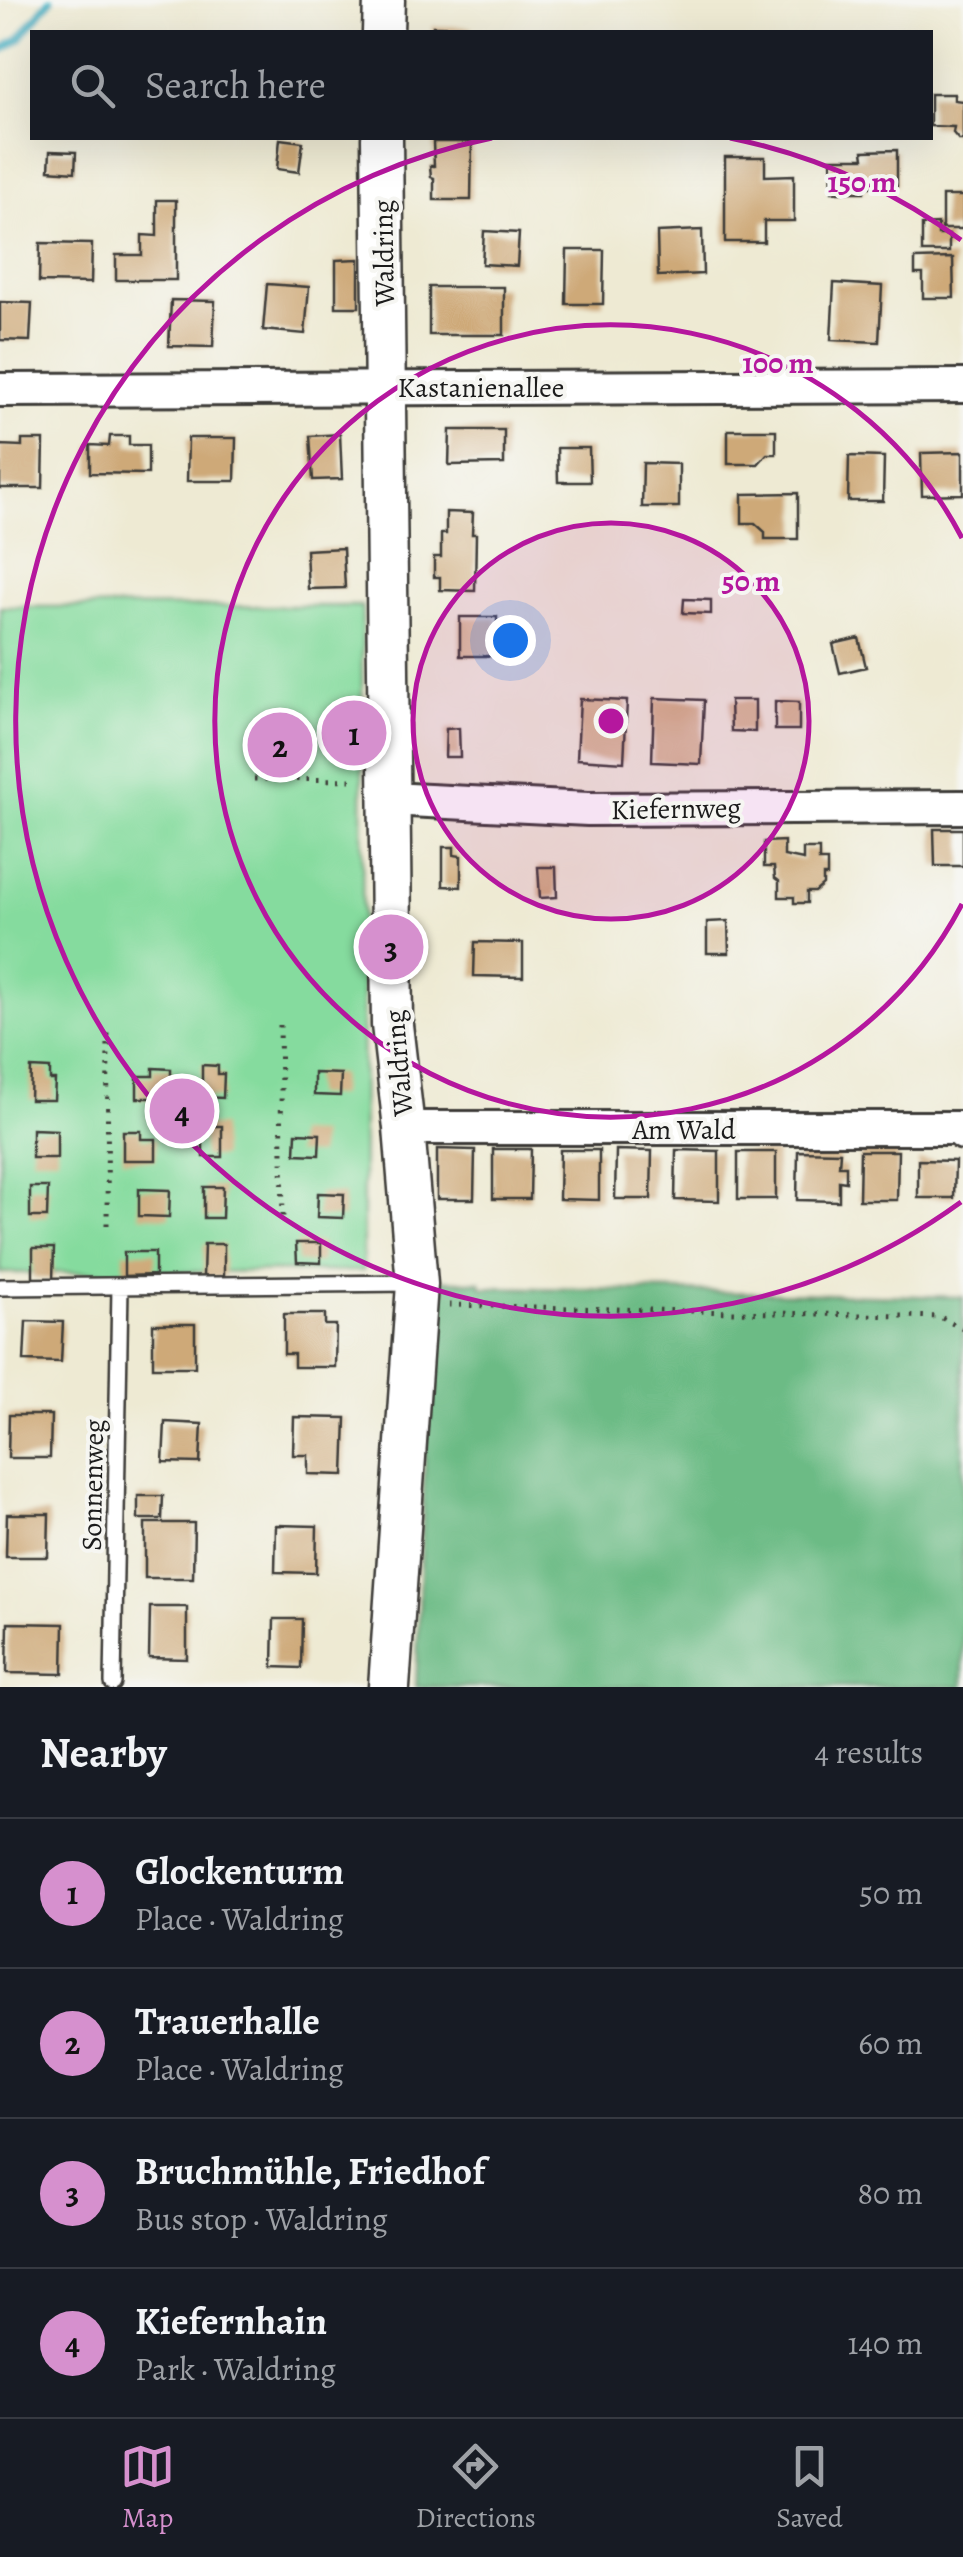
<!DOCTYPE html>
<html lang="en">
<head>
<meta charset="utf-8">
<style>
	:root { --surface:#171b24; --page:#242831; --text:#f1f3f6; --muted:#9ea1a6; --line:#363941; --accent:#d690ce }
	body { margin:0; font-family:Alegreya,serif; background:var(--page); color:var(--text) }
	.you { position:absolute; left:510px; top:640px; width:35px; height:35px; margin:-25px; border:8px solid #fff; border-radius:50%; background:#1a73e8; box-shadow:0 0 0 15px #1a73e833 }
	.badge { display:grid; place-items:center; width:65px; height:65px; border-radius:50%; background:var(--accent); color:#111; font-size:32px; font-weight:700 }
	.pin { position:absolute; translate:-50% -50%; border:5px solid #fff; box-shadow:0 2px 10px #0006 }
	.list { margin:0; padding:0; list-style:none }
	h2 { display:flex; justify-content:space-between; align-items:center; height:130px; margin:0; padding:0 40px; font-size:42px }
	h2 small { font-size:32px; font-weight:400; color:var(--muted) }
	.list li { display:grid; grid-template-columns:65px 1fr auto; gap:30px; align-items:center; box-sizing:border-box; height:150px; padding:0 40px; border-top:2px solid var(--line) }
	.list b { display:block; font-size:38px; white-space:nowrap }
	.list p { margin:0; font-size:32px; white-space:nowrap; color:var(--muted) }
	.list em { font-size:32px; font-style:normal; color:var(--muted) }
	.icon { flex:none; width:55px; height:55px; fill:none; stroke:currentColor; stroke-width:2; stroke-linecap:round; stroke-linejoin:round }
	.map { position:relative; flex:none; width:963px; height:1687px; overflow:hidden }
	.search { position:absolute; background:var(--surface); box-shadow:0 10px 40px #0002; left:30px; right:30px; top:30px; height:110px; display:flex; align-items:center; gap:25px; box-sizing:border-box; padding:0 35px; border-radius:0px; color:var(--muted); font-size:38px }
	.sheet { height:730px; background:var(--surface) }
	nav { display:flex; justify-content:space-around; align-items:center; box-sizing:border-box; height:140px; border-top:2px solid var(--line); background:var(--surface); font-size:28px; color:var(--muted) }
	nav a { display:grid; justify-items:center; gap:5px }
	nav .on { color:var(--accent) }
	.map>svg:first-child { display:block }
	.green { fill:#85db9e; stroke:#507c5d; stroke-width:2.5 }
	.forest { fill:#6cbb85; stroke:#446c50; stroke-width:2.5 }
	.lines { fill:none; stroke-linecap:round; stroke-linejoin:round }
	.stream { stroke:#40acbf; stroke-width:8 }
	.building { fill:#cea978 }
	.service-casing { stroke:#3c3b37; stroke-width:20 }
	.minor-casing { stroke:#3c3b37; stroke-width:38 }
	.tertiary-casing { stroke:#3c3b37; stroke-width:45 }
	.path { stroke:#3c3b37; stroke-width:5; stroke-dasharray:2.5 8; stroke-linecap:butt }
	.service { stroke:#fff; stroke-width:15 }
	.minor { stroke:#fff; stroke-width:32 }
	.tertiary { stroke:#fff; stroke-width:40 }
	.ring { fill:none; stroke:#b5179e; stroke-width:5 }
	.labels { text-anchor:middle; stroke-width:8; stroke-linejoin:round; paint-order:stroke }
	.street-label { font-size:28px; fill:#1c1c1c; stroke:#f6f6f2 }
	.centre { fill:#b5179e; stroke:#f6f6f2; stroke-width:5 }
	.ring-label { font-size:30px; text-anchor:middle; font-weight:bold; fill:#b5179e; stroke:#f6f6f2; stroke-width:8; stroke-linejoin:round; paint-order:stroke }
</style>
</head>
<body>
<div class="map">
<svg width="963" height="1687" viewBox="0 0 963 1687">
	<rect width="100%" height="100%" fill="#f6f6f2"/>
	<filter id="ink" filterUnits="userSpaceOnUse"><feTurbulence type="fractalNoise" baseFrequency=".01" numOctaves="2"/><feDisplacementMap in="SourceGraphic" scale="20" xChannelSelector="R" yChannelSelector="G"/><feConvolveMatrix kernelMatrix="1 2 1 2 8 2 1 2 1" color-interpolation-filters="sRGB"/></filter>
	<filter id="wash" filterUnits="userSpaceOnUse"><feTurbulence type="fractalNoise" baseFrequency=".0048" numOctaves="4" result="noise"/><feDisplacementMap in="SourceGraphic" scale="40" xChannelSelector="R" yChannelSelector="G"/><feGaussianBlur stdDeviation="2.25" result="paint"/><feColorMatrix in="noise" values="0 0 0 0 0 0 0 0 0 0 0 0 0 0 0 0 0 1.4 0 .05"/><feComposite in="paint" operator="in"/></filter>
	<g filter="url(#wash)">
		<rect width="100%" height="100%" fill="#eeead3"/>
		<path class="green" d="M362,606L363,1271L0,1273V607Z"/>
		<path class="forest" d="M432,1280L481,1282L482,1287L963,1297V1687H416Z"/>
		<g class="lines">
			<path class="stream" d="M0,51L19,39L50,0"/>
		</g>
		<g id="blocks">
			<path class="building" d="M433,26L471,27V32H433Z
				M930,94H954V100L963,101V140H959L953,133L954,127L930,126Z
				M280,139L303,142L299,172L277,169Z
				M433,142H472L471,200H434V178L431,177L430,166H434Z
				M897,150V186L864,187V192H832L831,158H864L863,151Z
				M50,151L76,152L75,172L49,170Z
				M725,157H765V176L794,175V221H764V242H725Z
				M942,196H963V229H942Z
				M157,200H176V280H116V255H142V235L157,236Z
				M938,224V235H949V252H922V225Z
				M702,230L703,274L658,276L657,232Z
				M484,231L519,233L517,266L482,264Z
				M40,243L92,244L91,283L39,282Z
				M567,250H604L603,304H566Z
				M953,258L954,298H923V274H915V259Z
				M359,259V307H336V260Z
				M834,283L882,286L879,342L831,340Z
				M267,284L309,287L305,334L263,330Z
				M429,287H504V335H429Z
				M171,300L215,301L213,347L169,346Z
				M0,302L32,303L30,341L0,340Z
				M450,430H504V464L449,465Z
				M728,430H776V454H767L758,464H728Z
				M340,434L342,479L313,480L310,436Z
				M110,436H129V445H148V474L90,473V445L109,446Z
				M188,438H236L235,481H187Z
				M22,440H44L43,488H0V445L22,446Z
				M557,448H589L590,482H558Z
				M963,452V494L922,495L921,453Z
				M849,456L884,457L883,501H848Z
				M643,463L679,464V507H642Z
				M798,493V539H765V532L755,523H742V494Z
				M446,512L473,513L472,534H476L475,591L440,590V577H434V557H441V534H446Z
				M343,548L345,588L308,589L306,550Z
				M684,599L711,600V614L683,613Z
				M460,617H497V656H460Z
				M859,638L866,667L840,673L833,644Z
				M654,698L704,700L701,764L652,762Z
				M580,699L627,701L624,762L577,759Z
				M730,700H755V732L731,731Z
				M775,701L799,702V730H775Z
				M459,728L460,757H445L446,729Z
				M302,730L303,757L261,758L260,751H257L259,731Z
				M934,829H963V866H935Z
				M784,841V856L803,860V849H819V861H827V876H823V885L815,892H807V903H794V897H779V881L775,878L774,867H764V842Z
				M443,847H454V855L461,856V887L443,886Z
				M538,867H556L557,897L540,898Z
				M728,921L729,953H707V922Z
				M475,942L523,943V977L474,976Z
				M202,1065L218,1066V1074H224L223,1098L202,1097Z
				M31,1068L50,1069V1080H55L54,1100H30Z
				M153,1068L171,1069V1098H137V1076H153Z
				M314,1073L341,1074L340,1096L314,1095Z
				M203,1126H222V1157H203Z
				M32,1129L57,1130V1158H32Z
				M123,1131H141V1139H156V1160H123Z
				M296,1133L320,1134L319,1155L295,1154Z
				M437,1149L475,1150L474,1199H437Z
				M493,1149H531L530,1199H493Z
				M560,1150H599V1200L559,1199Z
				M616,1150L652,1151L651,1199H615Z
				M676,1150L719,1151V1201L675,1200Z
				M798,1151L840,1152L839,1166H846V1182L839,1181V1201L797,1200Z
				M860,1151H898L897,1200H859Z
				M738,1152H776V1199H738Z
				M918,1160L955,1161L954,1198H918Z
				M30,1187H48L47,1217H30Z
				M204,1187H223L222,1218H204Z
				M139,1189L170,1190L169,1217L139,1216Z
				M318,1193L344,1194L343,1218L317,1217Z
				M296,1243H321V1263L297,1262Z
				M204,1244H224V1277H203Z
				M33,1248H54L53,1279L33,1278Z
				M124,1252H155V1275L124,1276Z
				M284,1314H325V1325H336L335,1367H294V1354H284Z
				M26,1321L63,1322L61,1362L24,1361Z
				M153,1324H195V1367H153Z
				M9,1415H51L50,1458H8Z
				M294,1417L346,1418L344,1475L308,1474V1455H293Z
				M165,1422L202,1424L200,1463L163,1462Z
				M138,1496H163L162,1519H138Z
				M7,1514H49L48,1557H6Z
				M145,1523H194L193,1578H145Z
				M276,1525L317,1526L316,1573L275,1572Z
				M150,1607H187V1659L149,1658Z
				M274,1619H302L301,1668L273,1667Z
				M8,1623L64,1624L63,1674L7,1673Z"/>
		</g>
	</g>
	<g filter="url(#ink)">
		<use href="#blocks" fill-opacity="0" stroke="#3c3b37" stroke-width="2.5"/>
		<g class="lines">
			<g class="service-casing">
				<path id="service" d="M0,1287L413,1283
					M113,1683L120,1287"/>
			</g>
			<g class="minor-casing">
				<path id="minor" d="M0,390L963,386
					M389,799L588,809L963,807
					M404,1128H958L963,1133"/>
			</g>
			<g class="tertiary-casing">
				<path id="tertiary" d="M383,32L384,0
					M382,138L392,1025L404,1128L417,1284L389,1687"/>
			</g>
			<path class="path" d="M254,779L359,780
				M280,1025L283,1221
				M107,1225L108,1027
				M449,1305L940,1317L963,1329"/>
			<use href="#service" class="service"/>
			<use href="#minor" class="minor"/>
			<use href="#tertiary" class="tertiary"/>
		</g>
	</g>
	<circle cx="611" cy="721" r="198" fill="#b5179e" fill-opacity=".12"/>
	<g class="ring">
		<circle cx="611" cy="721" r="198"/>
		<path d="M962 904A396 396 0 1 1 962 538"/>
		<path d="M961 1202A595 595 0 1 1 492 138M730 138A595 595 0 0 1 961 240"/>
	</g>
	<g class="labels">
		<g class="street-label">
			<text transform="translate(383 253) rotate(-91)" y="10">Waldring</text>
			<text x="481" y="397">Kastanienallee</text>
			<text transform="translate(676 808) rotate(-1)" y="10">Kiefernweg</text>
			<text transform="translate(398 1063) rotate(-95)" y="10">Waldring</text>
			<text x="684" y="1139">Am Wald</text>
			<text transform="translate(92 1485) rotate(-89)" y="10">Sonnenweg</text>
		</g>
	</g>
	<circle cx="611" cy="721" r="15" class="centre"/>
	<g class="ring-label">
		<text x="862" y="192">150 m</text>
		<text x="778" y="373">100 m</text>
		<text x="751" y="591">50 m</text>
	</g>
</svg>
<div class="you"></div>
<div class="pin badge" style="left:354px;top:733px">1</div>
<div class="pin badge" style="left:280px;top:745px">2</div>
<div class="pin badge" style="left:391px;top:947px">3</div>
<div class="pin badge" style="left:182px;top:1111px">4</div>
<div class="search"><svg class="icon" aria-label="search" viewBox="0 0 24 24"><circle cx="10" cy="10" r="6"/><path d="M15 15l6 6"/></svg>Search here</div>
</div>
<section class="sheet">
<h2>Nearby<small>4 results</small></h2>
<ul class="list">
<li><span class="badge">1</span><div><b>Glockenturm</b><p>Place · Waldring</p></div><em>50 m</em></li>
<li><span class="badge">2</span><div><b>Trauerhalle</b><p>Place · Waldring</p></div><em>60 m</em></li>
<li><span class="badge">3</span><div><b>Bruchmühle, Friedhof</b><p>Bus stop · Waldring</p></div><em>80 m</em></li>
<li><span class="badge">4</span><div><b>Kiefernhain</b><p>Park · Waldring</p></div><em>140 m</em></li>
</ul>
</section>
<nav>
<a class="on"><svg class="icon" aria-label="map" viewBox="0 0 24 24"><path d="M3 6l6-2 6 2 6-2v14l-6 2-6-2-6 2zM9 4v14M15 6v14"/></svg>Map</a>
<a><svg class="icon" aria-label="directions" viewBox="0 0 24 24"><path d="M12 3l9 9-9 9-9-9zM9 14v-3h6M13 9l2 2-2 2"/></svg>Directions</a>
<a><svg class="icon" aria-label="saved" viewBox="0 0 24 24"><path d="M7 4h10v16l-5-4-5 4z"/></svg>Saved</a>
</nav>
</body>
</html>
